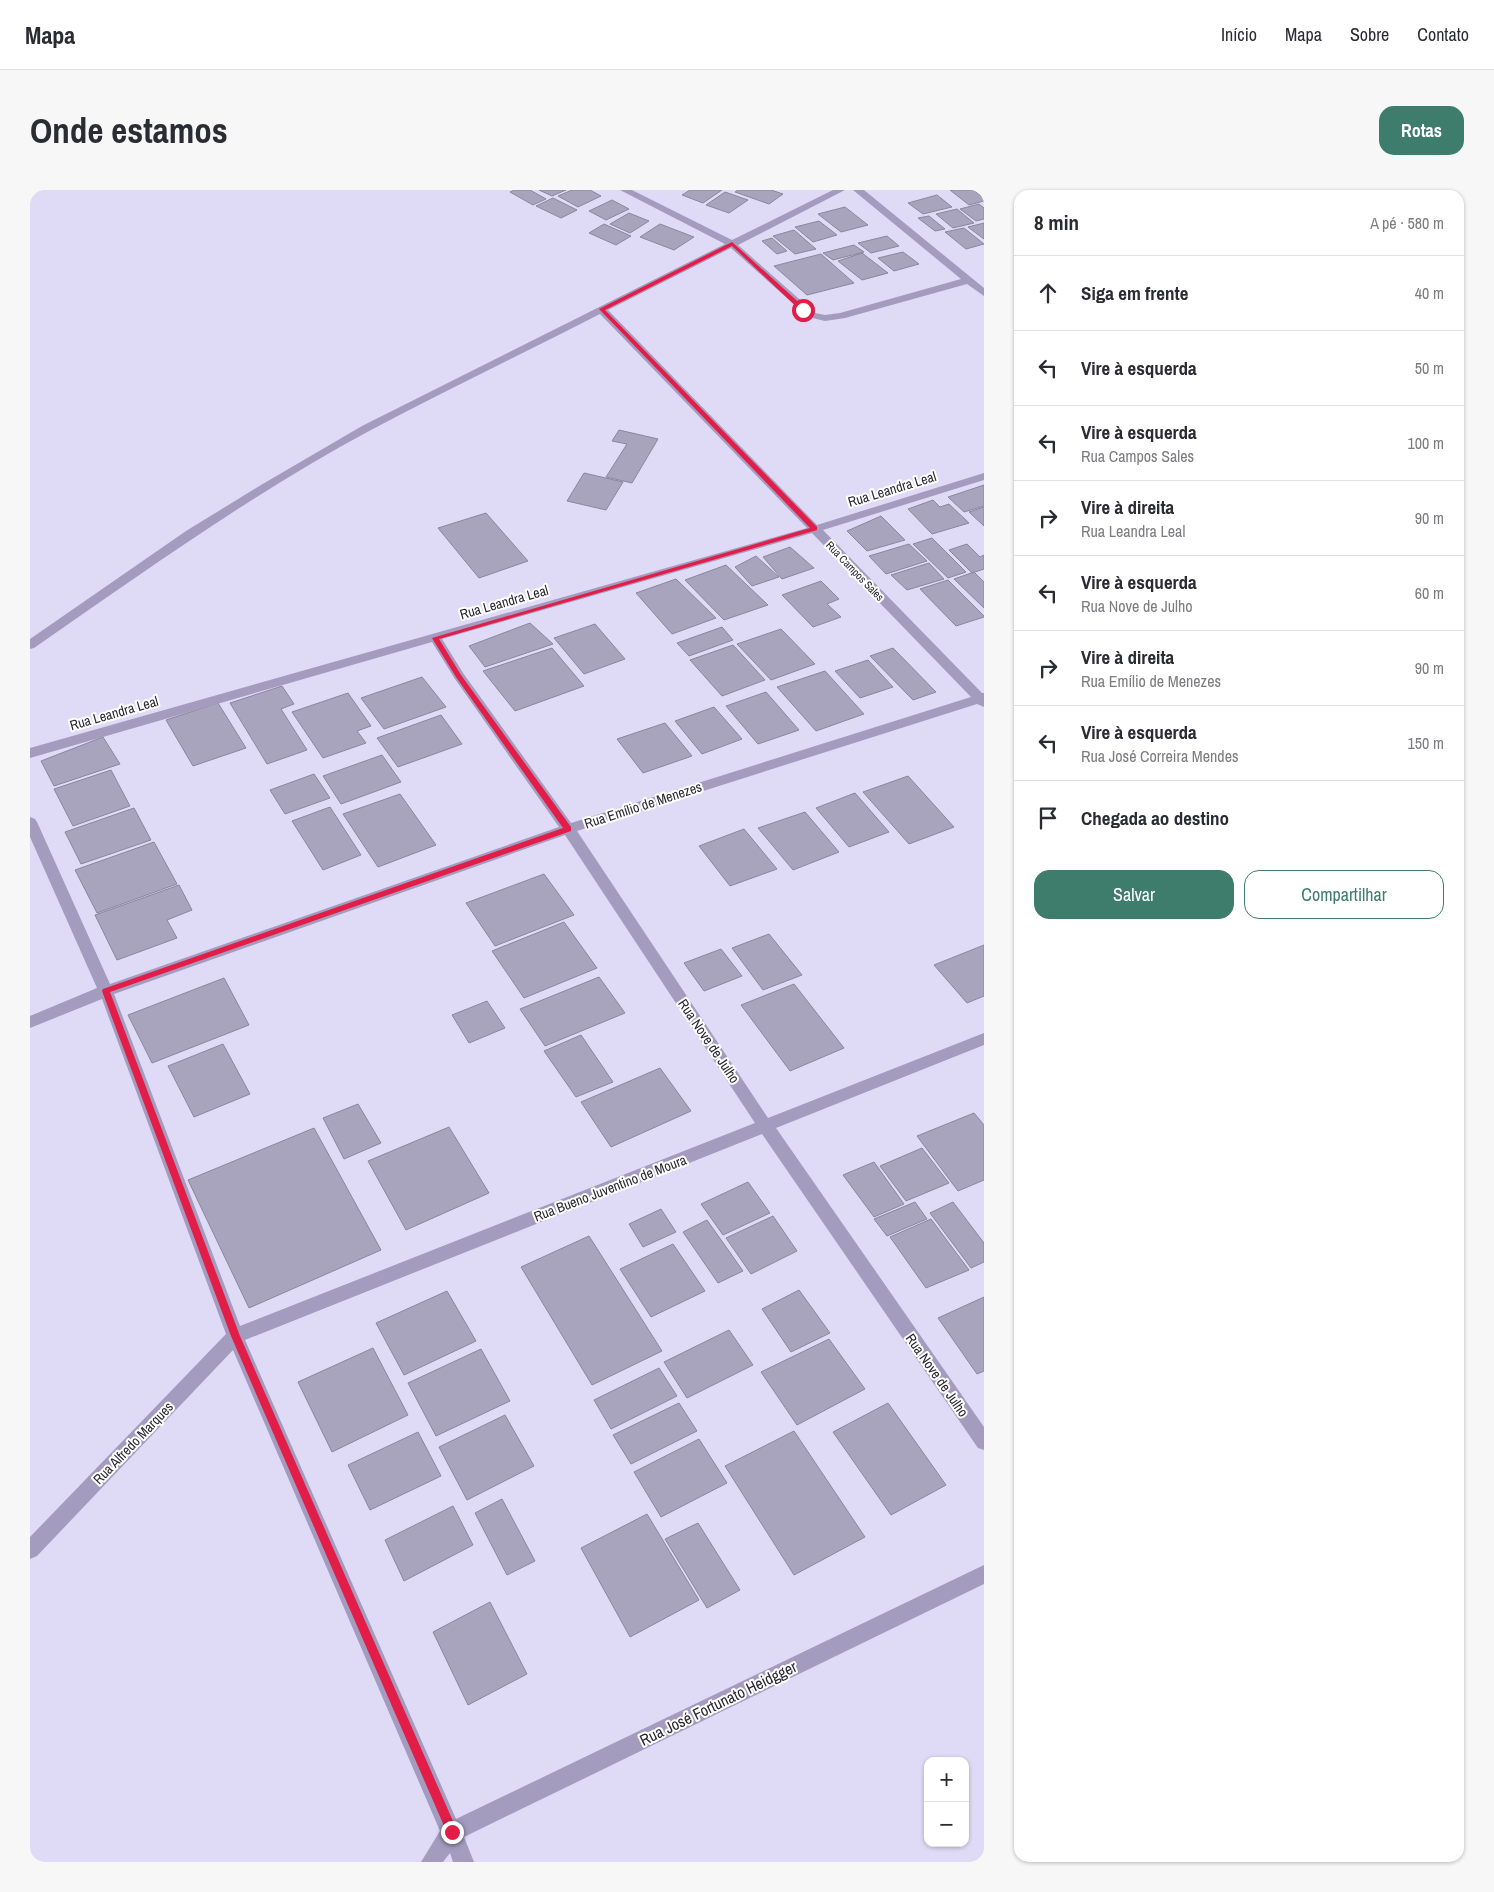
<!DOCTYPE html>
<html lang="pt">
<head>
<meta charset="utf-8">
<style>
	:root { --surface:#fff; --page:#f7f7f7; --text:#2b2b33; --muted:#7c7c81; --line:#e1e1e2; --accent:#3e7d6b }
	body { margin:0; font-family:"Archivo Narrow",sans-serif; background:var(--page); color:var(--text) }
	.controls { position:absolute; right:15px; bottom:15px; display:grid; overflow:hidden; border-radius:10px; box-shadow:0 1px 4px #0004 }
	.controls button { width:45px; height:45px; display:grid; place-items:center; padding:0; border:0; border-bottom:1px solid var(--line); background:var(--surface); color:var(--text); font:25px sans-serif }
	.stop { position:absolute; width:15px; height:15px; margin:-11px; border:4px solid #e11d48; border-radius:50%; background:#fff }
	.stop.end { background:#e11d48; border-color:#fff; box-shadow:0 1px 5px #0008 }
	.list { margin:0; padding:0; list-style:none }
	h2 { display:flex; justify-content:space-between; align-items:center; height:65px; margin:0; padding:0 20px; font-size:21px }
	h2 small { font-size:16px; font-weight:400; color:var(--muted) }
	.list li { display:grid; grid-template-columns:32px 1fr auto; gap:15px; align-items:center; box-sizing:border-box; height:75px; padding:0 20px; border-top:1px solid var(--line) }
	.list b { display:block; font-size:19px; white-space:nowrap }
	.list p { margin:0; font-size:16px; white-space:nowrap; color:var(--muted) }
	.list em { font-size:16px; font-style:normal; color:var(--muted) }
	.actions { display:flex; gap:10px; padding:15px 20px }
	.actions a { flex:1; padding:11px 0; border:1px solid var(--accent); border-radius:15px; text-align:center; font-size:18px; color:var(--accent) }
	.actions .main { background:var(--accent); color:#fff }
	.icon { flex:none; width:28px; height:28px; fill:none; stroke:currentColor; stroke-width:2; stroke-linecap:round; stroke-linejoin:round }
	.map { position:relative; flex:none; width:954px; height:1672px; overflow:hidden; border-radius:15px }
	header { display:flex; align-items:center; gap:30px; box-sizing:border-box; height:70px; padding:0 25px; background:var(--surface); border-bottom:1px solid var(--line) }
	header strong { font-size:24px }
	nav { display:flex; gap:28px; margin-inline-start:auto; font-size:18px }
	.intro { display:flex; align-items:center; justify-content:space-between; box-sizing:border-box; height:120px; padding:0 30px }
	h1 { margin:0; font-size:35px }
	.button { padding:12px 22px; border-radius:15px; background:var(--accent); color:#fff; font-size:18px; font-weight:700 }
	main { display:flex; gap:30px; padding:0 30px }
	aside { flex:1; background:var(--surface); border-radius:15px; box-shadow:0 1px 4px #0004 }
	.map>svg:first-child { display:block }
	.building { fill:#a9a4bd; stroke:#8b869f }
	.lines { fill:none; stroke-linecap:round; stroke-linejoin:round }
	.street { fill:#a39cbe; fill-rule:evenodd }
	.route { fill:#e11d48 }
	.labels { text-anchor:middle; stroke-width:4; stroke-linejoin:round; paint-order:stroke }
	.far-street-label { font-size:11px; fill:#292731; stroke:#fff }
	.street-label { font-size:14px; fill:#292731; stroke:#fff }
	.near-street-label { font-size:16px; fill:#292731; stroke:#fff }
</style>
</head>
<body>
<header>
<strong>Mapa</strong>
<nav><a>Início</a><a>Mapa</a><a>Sobre</a><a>Contato</a></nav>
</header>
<div class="intro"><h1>Onde estamos</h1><a class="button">Rotas</a></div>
<main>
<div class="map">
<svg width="954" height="1672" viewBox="0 0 954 1672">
	<rect width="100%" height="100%" fill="#dfdaf5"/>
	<path class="building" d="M485,0H500L516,9L503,15L480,2Z
		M509,0H536L522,6Z
		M542,0H560L571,6L548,17L528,6Z
		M660,0H692L673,13L652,5Z
		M708,0H741L753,4L739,14L705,2Z
		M920,0H943L954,8V11L939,15Z
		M695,2L718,10L699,23L676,15Z
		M907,5L922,17L893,24L878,13Z
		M523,8L547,20L531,28L506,16Z
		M582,10L599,19L576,30L559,21Z
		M949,14L954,18V29L946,31L930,19Z
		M815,17L838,35L811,42L788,24Z
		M927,19L944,33L923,38L906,24Z
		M599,23L619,31L600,43L580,34Z
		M899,26L915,39L905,41L888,28Z
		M789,31L807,45L783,52L765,37Z
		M954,33V49L938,37Z
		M574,34L601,46L586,55L559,43Z
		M630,34L664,47L644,60L610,47Z
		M934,38L954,54L936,59L915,42Z
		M764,40L786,59L765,64L743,46Z
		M857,46L869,56L841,63L828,53Z
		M742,48L757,61L747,64L732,51Z
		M824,55L834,62L803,70L793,63Z
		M873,62L889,74L864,81L848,68Z
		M832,63L858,83L832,90L808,71Z
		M791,64L824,93L777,105L744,76Z
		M589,240L628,249L602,293L576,287L597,254L582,251Z
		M554,283L593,292L576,320L537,311Z
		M954,295V316L934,322L918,307Z
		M903,310L910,317L919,314L939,333L902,344L878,319Z
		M954,317V336L939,322Z
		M456,323L498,371L449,388L408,338Z
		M851,326L875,350L837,361L817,341Z
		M902,348L936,382L918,388L883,354Z
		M879,354L897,371L856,384L839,366Z
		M937,354L950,367L954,365V379L942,383L919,360Z
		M760,357L784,378L752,389L733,367Z
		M726,366L749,387L722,396L705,377Z
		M899,373L914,389L877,400L861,385Z
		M696,375L738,415L694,430L655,390Z
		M944,382L954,392V418L924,389Z
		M646,389L686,428L642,444L606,403Z
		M918,390L954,426V427L926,436L890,399Z
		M791,391L809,409L797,414L811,427L783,437L752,405Z
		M500,433L523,454L455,477L439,456Z
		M565,434L595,469L554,484L524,448Z
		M692,437L703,450L659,466L647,453Z
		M751,439L785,474L741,490L707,454Z
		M703,455L735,490L692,506L660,470Z
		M522,458L554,496L485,521L453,481Z
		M863,458L906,502L883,510L840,466Z
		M838,470L863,497L830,508L805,481Z
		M795,481L834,524L786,541L747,497Z
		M392,487L416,517L354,539L331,508Z
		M252,496L264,514L251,519L277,560L237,574L200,513Z
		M736,502L769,540L728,554L696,516Z
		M318,503L341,536L327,541L336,553L293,568L262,522Z
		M188,513L216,558L163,576L136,530Z
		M684,517L712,549L672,564L645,531Z
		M411,525L432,554L368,577L347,548Z
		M635,533L662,566L613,583L587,549Z
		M73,547L90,574L24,596L11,571Z
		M352,565L371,592L311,614L293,586Z
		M81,580L100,616L43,636L24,599Z
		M284,584L300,608L255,624L240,600Z
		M878,586L924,637L879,654L833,602Z
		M825,603L859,642L819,657L786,618Z
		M370,604L406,655L348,677L313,624Z
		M300,617L331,665L293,680L262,631Z
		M104,618L121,650L51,674L35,642Z
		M775,622L809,662L763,680L728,638Z
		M714,639L747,679L700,696L669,656Z
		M124,652L147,694L67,723L45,680Z
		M514,684L544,725L465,756L436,713Z
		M149,695L162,720L137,730L147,748L87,770L65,725Z
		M534,732L567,778L494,808L462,761Z
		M739,744L772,785L733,800L702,758Z
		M954,755V806L937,813L904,775Z
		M691,759L712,786L674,801L654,773Z
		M569,787L595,823L515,856L490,819Z
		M194,788L219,835L122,873L98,825Z
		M764,794L814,858L760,881L711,815Z
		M457,811L475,838L439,853L422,825Z
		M551,845L583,892L546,907L514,861Z
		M193,854L220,904L164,927L138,876Z
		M630,878L661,921L581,957L551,912Z
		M328,914L351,953L314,969L293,928Z
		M944,923L954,935V990L928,1001L887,946Z
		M419,937L459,1003L376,1040L338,971Z
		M284,938L351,1060L219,1118L158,990Z
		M892,958L919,993L876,1011L850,976Z
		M844,972L874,1014L844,1027L813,985Z
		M718,992L740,1023L693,1045L671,1014Z
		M885,1012L897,1029L857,1046L844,1029Z
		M923,1012L954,1053V1072L941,1078L900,1023Z
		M631,1019L646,1042L613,1057L599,1034Z
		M743,1026L767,1061L721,1084L696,1048Z
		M901,1029L939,1080L896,1098L860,1047Z
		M677,1030L713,1081L688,1093L653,1042Z
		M559,1046L632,1161L562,1195L491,1077Z
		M643,1054L675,1101L621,1127L590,1079Z
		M769,1100L800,1143L761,1162L732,1119Z
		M417,1101L446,1151L374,1185L346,1133Z
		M954,1107V1181L947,1184L908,1128Z
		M699,1140L723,1175L657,1208L634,1172Z
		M799,1149L835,1199L767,1235L731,1182Z
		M343,1158L378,1225L302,1262L268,1192Z
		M451,1159L480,1211L406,1246L378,1193Z
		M629,1178L647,1206L581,1239L564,1210Z
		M649,1213L667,1241L601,1274L583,1245Z
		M858,1213L916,1295L861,1325L803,1242Z
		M475,1225L504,1276L437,1310L409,1257Z
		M764,1241L835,1347L764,1385L695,1276Z
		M388,1242L411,1286L340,1320L318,1275Z
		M669,1249L697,1293L631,1327L604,1282Z
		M472,1309L505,1371L477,1385L445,1323Z
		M423,1316L443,1355L374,1391L355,1350Z
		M617,1324L669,1410L600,1447L551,1358Z
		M668,1333L710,1400L677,1418L635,1349Z
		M460,1412L497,1484L438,1515L403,1442Z"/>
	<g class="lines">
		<path class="street" d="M590,0H602L702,50L803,0H815L708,55L785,123L795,125L810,123L931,89L823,0H834L954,98V106L937,94L815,128L795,131L778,127L701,58L578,120L787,335L954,283V290L793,340L952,503H954V517L947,514L547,641L738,928L954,843V855L746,938L954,1237V1260L948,1258L732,944L215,1150L426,1629L954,1375V1394L434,1647L444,1672H423L420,1663L413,1672H391L410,1641L203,1160L7,1366L0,1369V1347L196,1144L72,809L0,838V826L67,798L0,647V627L5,629L7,632L80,794L529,637L425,489L402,452L0,568V558L777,338L570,124C494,163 416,200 341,240C223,303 114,382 4,458L0,459V449L156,341L231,295L332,236L695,54ZM782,343L941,507L541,633L433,483L412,449ZM535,645L725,933L210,1136L84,804Z"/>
	</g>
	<path class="route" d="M702,52L775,118V121H771L702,56L575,120L787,337V340L409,449L431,485L541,637V641L80,802L210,1146L426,1638L428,1642L426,1645L422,1647L418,1645L201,1146L72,801L73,799L533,638L426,487L402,448L780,338L569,119Z"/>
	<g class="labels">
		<g class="far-street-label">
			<text transform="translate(825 381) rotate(46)" y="4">Rua Campos Sales</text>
		</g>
		<g class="street-label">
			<text transform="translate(862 299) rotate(-17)" y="5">Rua Leandra Leal</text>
			<text transform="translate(474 412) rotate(-16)" y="5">Rua Leandra Leal</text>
			<text transform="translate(84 523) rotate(-16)" y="5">Rua Leandra Leal</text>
			<text transform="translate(613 615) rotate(-18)" y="5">Rua Emílio de Menezes</text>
			<text transform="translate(679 851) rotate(56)" y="5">Rua Nove de Julho</text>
			<text transform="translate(580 998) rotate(-21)" y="5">Rua Bueno Juventino de Moura</text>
			<text transform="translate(907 1185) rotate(55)" y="5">Rua Nove de Julho</text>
			<text transform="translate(103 1253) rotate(-46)" y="5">Rua Alfredo Marques</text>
		</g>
		<g class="near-street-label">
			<text transform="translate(688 1513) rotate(-26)" y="6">Rua José Fortunato Heidgger</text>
		</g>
	</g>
</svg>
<div class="controls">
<button>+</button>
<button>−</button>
</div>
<div class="stop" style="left:773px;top:120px"></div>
<div class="stop end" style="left:422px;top:1642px"></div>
</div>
<aside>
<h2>8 min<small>A pé · 580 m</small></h2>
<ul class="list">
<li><svg class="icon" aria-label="ahead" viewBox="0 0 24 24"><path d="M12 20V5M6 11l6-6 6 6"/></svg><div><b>Siga em frente</b></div><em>40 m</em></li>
<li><svg class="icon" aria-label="left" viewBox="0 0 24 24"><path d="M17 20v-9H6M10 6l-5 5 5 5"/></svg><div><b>Vire à esquerda</b></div><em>50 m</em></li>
<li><svg class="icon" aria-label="left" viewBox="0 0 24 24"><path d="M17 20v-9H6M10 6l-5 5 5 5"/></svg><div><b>Vire à esquerda</b><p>Rua Campos Sales</p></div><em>100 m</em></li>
<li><svg class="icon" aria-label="right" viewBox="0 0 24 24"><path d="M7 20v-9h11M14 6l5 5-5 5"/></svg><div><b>Vire à direita</b><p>Rua Leandra Leal</p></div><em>90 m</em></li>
<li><svg class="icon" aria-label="left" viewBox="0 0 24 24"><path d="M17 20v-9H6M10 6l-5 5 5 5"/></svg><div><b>Vire à esquerda</b><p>Rua Nove de Julho</p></div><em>60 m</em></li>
<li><svg class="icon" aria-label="right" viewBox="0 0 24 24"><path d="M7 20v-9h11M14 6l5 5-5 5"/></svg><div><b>Vire à direita</b><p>Rua Emílio de Menezes</p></div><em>90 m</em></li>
<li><svg class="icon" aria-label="left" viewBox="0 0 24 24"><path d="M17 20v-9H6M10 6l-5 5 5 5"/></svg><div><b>Vire à esquerda</b><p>Rua José Correira Mendes</p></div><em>150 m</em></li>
<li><svg class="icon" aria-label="arrive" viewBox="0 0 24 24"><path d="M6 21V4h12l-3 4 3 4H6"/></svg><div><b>Chegada ao destino</b></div></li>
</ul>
<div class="actions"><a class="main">Salvar</a><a>Compartilhar</a></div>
</aside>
</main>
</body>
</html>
